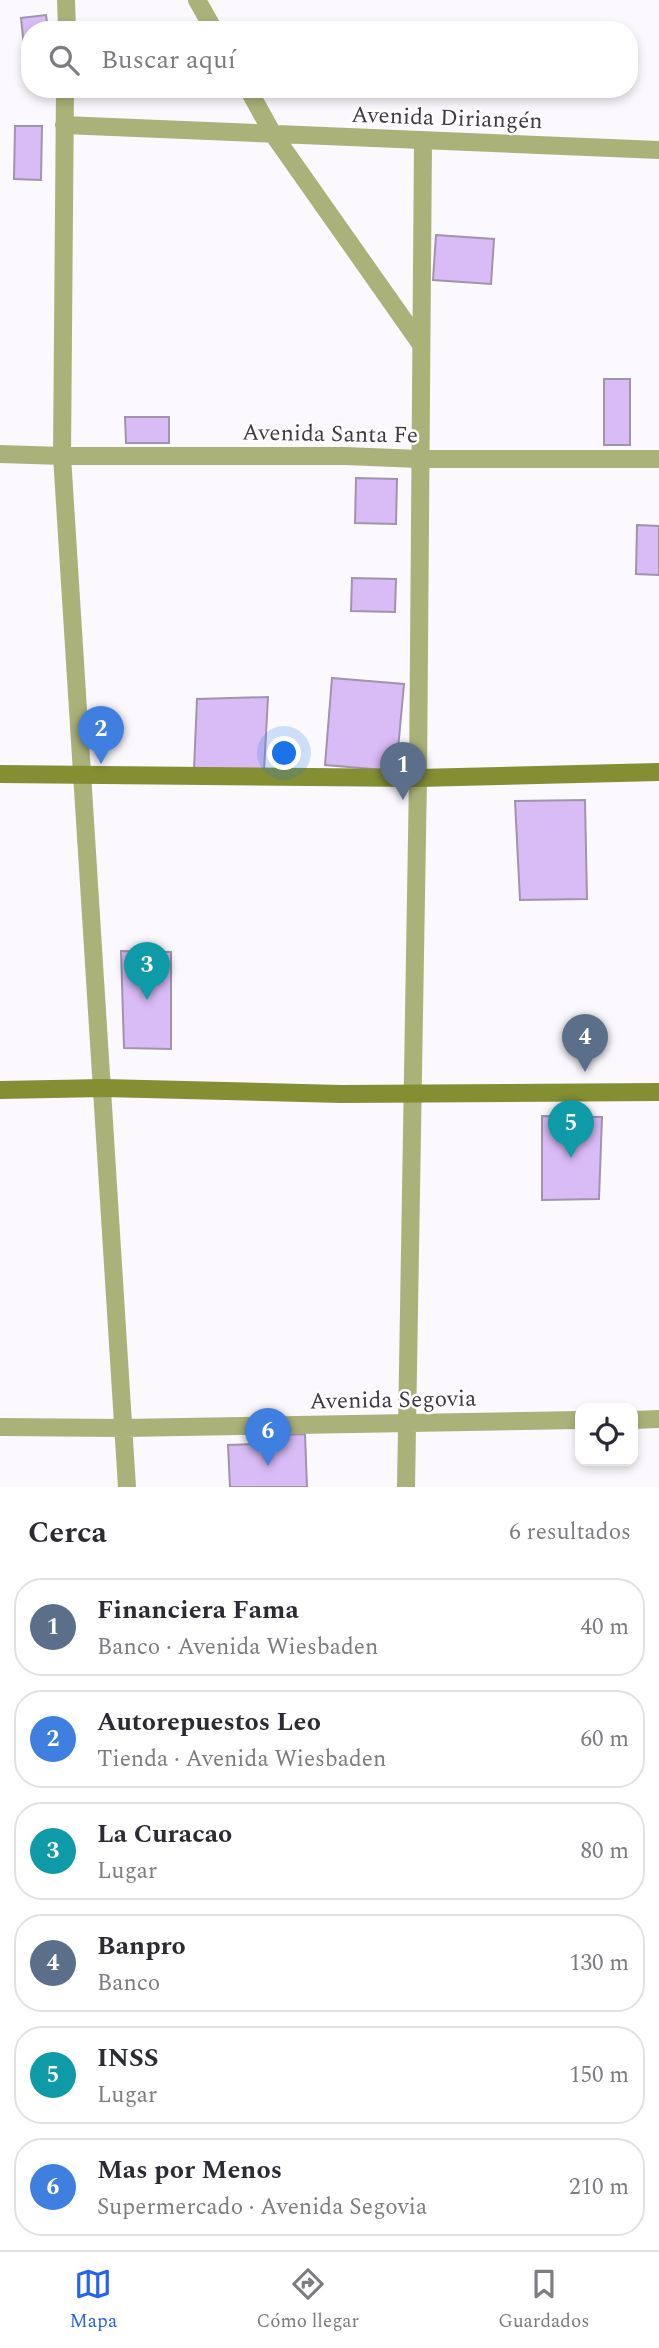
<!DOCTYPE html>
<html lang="es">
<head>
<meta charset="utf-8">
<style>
	:root { --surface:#fff; --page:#f7f7f7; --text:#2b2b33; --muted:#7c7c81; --line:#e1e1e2; --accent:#2563eb }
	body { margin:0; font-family:Spectral,serif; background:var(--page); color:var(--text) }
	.controls { position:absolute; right:21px; bottom:21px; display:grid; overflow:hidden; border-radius:14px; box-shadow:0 4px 10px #0003 }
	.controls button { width:63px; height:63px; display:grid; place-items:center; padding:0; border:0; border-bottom:2px solid var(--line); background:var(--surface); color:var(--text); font:35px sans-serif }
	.you { position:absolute; left:285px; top:754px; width:24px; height:24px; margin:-18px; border:5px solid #fff; border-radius:50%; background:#1a73e8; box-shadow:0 0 0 10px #1a73e833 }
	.badge { display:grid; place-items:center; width:46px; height:46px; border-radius:50%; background:var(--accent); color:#fff; font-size:23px; font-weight:700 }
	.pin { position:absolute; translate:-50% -58px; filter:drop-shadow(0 2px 4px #0008) }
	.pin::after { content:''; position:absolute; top:37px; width:24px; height:21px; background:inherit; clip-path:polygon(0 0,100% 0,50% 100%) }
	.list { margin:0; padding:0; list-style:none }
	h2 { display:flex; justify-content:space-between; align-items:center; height:91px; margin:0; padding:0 28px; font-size:30px }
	h2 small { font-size:23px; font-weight:400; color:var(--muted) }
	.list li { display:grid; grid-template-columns:46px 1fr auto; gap:21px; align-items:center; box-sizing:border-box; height:98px; margin:0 14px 14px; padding:0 14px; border:2px solid var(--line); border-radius:28px }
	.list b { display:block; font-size:26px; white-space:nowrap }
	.list p { margin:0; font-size:23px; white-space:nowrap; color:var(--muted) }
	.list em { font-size:23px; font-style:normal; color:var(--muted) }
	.icon { flex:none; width:38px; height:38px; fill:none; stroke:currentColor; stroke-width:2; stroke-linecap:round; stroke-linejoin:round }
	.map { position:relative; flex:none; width:659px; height:1487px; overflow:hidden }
	.search { position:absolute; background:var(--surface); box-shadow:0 4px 10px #0003; left:21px; right:21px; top:21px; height:77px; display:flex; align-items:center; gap:18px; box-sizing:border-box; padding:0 24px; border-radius:28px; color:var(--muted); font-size:26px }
	.sheet { height:763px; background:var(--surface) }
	nav { display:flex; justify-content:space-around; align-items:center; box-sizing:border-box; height:98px; border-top:2px solid var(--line); background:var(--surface); font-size:19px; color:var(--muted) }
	nav a { display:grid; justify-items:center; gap:4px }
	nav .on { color:var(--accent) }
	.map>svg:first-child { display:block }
	.building { fill:#d9bbf6; stroke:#a094ad; stroke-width:2 }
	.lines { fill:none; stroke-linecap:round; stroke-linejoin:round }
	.street { stroke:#aab27a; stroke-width:18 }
	.secondary { stroke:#848e33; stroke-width:18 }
	.labels { text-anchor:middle; stroke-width:5; stroke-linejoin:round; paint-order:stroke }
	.street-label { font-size:23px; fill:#403a45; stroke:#fff }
</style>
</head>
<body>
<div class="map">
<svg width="659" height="1487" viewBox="0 0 659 1487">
	<rect width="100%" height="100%" fill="#fbf9fe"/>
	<path class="building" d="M46,15L48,30H30V46L24,47L21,18Z
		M15,126H42L41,180L14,179Z
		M436,235L494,239L491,284L433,280Z
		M604,379H630V445H604Z
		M125,417H169V443H126Z
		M356,478L397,479L396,524L355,523Z
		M637,525L659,526V575L636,574Z
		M352,578L396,579L395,612L351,611Z
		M332,678L404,684L396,771L325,765Z
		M268,697L264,771L194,769L197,699Z
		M585,800L587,899L520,900L515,801Z
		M121,951L171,952V1049L124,1048Z
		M542,1116L602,1117L599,1199L542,1200Z
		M305,1434L307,1487H230L228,1445L278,1443V1435Z"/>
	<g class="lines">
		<path class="street" d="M66,0L67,30
			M197,0L214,30
			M65,89L62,456L127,1487
			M248,89L273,134L420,343
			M64,125L659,150
			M0,454L62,456H345L419,459H659
			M633,1420L659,1419
			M0,1427L123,1428L580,1420
			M406,1487L418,778L423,141"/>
		<path class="secondary" d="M0,774L418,778L659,772
			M0,1090L104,1088L341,1094L659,1092"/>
	</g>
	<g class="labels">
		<g class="street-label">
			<text transform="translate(447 117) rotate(2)" y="8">Avenida Diriangén</text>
			<text transform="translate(330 433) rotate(1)" y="8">Avenida Santa Fe</text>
			<text transform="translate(393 1399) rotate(-1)" y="8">Avenida Segovia</text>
		</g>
	</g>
</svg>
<div class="controls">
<button><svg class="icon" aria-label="locate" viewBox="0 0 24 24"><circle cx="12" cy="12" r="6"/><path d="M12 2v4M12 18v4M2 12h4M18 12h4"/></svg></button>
</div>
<div class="you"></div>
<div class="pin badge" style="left:403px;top:800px;background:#5c6f8a">1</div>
<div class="pin badge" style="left:101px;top:764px;background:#3f7fe0">2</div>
<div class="pin badge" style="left:147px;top:1000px;background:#0f9aa8">3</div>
<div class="pin badge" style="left:585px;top:1072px;background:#5c6f8a">4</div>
<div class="pin badge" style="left:571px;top:1158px;background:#0f9aa8">5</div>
<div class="pin badge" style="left:268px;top:1466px;background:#3f7fe0">6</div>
<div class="search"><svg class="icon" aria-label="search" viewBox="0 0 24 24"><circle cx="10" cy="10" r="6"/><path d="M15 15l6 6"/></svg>Buscar aquí</div>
</div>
<section class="sheet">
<h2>Cerca<small>6 resultados</small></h2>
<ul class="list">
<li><span class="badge" style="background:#5c6f8a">1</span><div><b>Financiera Fama</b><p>Banco · Avenida Wiesbaden</p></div><em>40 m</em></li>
<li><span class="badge" style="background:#3f7fe0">2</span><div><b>Autorepuestos Leo</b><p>Tienda · Avenida Wiesbaden</p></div><em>60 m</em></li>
<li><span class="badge" style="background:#0f9aa8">3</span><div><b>La Curacao</b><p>Lugar</p></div><em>80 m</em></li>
<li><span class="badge" style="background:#5c6f8a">4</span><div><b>Banpro</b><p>Banco</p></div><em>130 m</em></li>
<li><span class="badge" style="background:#0f9aa8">5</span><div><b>INSS</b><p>Lugar</p></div><em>150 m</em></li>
<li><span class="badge" style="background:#3f7fe0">6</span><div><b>Mas por Menos</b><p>Supermercado · Avenida Segovia</p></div><em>210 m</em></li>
</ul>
</section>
<nav>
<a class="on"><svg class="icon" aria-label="map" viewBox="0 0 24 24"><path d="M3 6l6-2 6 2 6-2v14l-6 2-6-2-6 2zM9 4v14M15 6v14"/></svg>Mapa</a>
<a><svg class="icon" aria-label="directions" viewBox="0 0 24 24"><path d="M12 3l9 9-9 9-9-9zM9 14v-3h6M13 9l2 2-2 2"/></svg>Cómo llegar</a>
<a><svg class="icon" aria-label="saved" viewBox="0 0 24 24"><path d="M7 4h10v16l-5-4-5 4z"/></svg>Guardados</a>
</nav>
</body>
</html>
